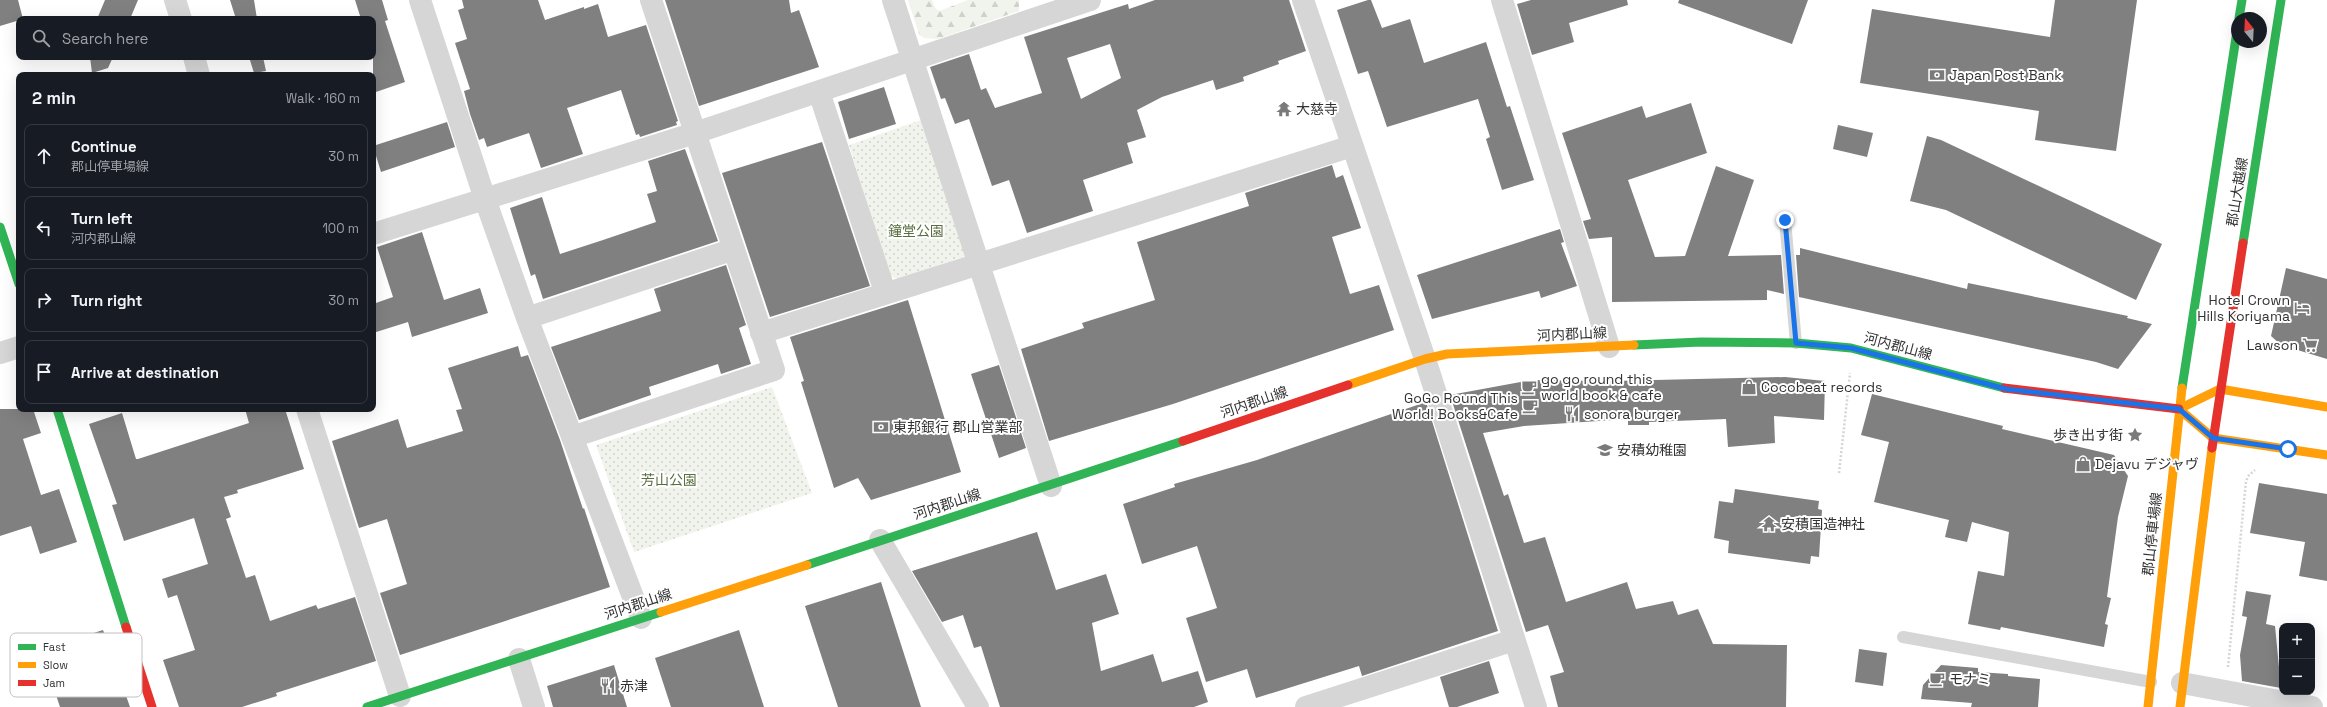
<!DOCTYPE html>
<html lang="en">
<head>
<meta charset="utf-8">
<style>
	:root { --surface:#171b24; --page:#242831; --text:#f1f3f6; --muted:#9ea1a6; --line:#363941 }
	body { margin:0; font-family:"Space Grotesk","Noto Sans JP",sans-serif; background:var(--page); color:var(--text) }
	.controls { position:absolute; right:12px; bottom:12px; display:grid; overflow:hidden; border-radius:8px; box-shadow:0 4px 16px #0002 }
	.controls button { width:36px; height:36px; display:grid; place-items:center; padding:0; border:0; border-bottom:1px solid var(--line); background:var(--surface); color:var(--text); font:20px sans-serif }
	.compass { position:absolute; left:2231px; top:12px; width:36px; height:36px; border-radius:50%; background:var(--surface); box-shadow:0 4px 16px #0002; rotate:342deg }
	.stop { position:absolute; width:12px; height:12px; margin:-9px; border:3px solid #1a73e8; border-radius:50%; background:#fff }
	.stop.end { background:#1a73e8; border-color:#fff; box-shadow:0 1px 4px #0008 }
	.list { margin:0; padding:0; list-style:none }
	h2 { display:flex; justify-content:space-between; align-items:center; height:52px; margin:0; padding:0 16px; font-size:17px }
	h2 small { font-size:13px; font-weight:400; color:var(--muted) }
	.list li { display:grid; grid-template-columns:26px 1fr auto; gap:12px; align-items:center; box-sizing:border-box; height:64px; margin:0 8px 8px; padding:0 8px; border:1px solid var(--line); border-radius:8px }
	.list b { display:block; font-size:15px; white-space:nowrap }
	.list p { margin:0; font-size:13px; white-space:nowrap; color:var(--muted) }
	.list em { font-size:13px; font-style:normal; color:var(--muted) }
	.icon { flex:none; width:22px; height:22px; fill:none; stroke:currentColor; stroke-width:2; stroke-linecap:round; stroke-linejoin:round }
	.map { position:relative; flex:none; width:2327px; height:707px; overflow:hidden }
	.search { position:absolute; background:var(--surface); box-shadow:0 4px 16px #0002; left:16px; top:16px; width:360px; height:44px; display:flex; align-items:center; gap:10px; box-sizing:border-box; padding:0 14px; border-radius:8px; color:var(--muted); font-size:15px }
	.panel { position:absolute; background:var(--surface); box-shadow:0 4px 16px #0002; left:16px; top:72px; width:360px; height:340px; border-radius:8px }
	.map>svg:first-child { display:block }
	.grass { fill:url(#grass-dots) }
	.forest { fill:url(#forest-firs) }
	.building { fill:#808080; fill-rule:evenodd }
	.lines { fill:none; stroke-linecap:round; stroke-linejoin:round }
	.path { stroke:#d5d5d5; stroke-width:2.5; stroke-dasharray:2 2; stroke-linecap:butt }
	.lane { stroke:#d6d6d6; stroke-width:12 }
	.street { stroke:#d6d6d6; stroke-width:22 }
	.fast { stroke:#30b455; stroke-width:9 }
	.slow { stroke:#ff9f0a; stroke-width:9 }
	.jam { stroke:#e5322d; stroke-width:9 }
	.route { stroke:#1a73e8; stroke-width:5 }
	.labels { text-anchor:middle; stroke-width:4; stroke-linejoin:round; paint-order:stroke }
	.poi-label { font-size:14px; fill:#323232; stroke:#fff; text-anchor:start }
	.street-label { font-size:14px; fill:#323232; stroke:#fff }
	.park-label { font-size:14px; fill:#586e3e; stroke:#fff }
	.key { fill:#fff; stroke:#c2c2c2; stroke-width:1 }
	.key-label { font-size:11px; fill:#323232 }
</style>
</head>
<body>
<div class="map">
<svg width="2327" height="707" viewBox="0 0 2327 707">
	<defs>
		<pattern id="grass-dots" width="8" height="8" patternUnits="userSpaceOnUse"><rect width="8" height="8" fill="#f1f4ec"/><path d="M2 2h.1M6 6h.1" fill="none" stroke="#cfd2cb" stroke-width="1.8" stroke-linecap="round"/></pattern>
		<pattern id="forest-firs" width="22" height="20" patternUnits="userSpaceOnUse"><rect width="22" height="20" fill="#f1f4ec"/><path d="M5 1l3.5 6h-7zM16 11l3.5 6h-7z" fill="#cfd2cb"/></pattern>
	</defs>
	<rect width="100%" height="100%" fill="#fff"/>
	<path class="grass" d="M921,120L966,256L898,279L889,275L849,145Z
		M772,387L812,493L634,552L596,445Z"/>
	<path class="forest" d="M908,0H932L935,8L939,11L968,0H1019V11L938,39L924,38L919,34Z"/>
	<path class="building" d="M0,0H18L23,19L0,26Z
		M105,0H138L130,19H97Z
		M230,0H254L257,19H236Z
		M355,0H382L388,20L385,21L405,82L373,93V19H361Z
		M462,0H538L545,20L584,7V9L598,4L608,37L646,25L678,121L676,122L677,125L640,137L639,134L636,135L621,90L567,108L583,154L541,168L529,133L487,147L484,138L479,140L470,114L464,91L470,89L455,43L467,39L458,10L464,8Z
		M665,0H789L791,13L799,10L819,67L699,106Z
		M1155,0H1289L1306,51L1278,61L1279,64L1243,77L1244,81L1216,90L1213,80L1162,97L1137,110L1146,137L1127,143L1133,163L1083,180L1093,211L1027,233L1009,180L992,186L969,119L955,124L945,98L941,99L930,67L969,54L981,90L986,88L995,108L1042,93L1024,37L1128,4L1129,9ZM1110,44L1121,78L1081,99L1067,58Z
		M1368,0H1371L1382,28L1410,19L1424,63L1486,42L1507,107L1510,106L1534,180L1502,190L1486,139L1490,137L1478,99L1387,127L1368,71L1358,74L1337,10Z
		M1531,0H1627L1628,5L1569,23L1574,42L1532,55L1517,4Z
		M1679,0H1808L1792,44L1678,3Z
		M2055,0H2137L2116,151L2035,140L2039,111L1860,83L1872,9L2050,37Z
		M90,57H113L108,68L92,73Z
		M249,57H263L266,71L254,73Z
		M884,87L896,124L849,139L838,102Z
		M1691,103L1707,153L1628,180L1655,257L1685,256L1716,166L1754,180L1728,256L1781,255L1784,294L1767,290V300L1612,302V237L1589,239L1583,221L1591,219L1562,133L1642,106L1646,118Z
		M447,122L455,147L381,172L373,146Z
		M1838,125L1873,133L1867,157L1833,149Z
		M1927,136L1941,140L2162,244L2136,300L1946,210L1910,201Z
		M822,142L870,286L770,317L722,173Z
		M685,149L718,241L543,299L535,274L531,276L510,208L542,197L560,254L603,240L656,222L647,194L657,191L648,161Z
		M1332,165L1336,178L1343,175L1361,228L1332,237L1350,294L1379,285L1394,330L1173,404L1049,441L1021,349L1084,328L1082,323L1155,300L1137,242L1249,206L1245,193Z
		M1560,229L1564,242L1561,243L1577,286L1541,298L1539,291L1432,319L1417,275Z
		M422,232L444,300L480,288L488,313L412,337L408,322L373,333V304L393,297L377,247Z
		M1800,248L1967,289L1968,283L2128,316L2127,318L2152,324L2118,369L2096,362L1799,297L1796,255H1800Z
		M726,265L746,325L739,328L751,364L721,374L718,364L649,387L651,395L579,420L551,347L661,311L654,289Z
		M2286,268L2327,279V359L2281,345L2271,336Z
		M908,300L961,472L871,500L858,478L834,488L801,382L804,381L790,337Z
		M518,346L521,357L528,355L560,440L583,509L584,508L610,587L400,655L380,593L407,584L387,519L359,528L332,441L398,419L407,448L463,431L456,410L462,409L448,368Z
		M999,365L1026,448L999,458L971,374Z
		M1785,377L1825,381L1824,420L1774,416L1775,443L1728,447L1726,419L1649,422V425H1628V419L1524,426L1483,433L1504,496L1508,494L1524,543L1545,537L1566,602L1627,582L1636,609L1673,601L1678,615L1698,609L1713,644L1787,645L1786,707H1558L1550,676L1564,672L1548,625L1526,632L1450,395L1531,380L1613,381Z
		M1872,394L2003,426L2002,429L2114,455L2128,476L2118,517L2107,597L2111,598L2105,624L2108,625L2104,647L2001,627L2000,630L1968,624L1978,571L2004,576L2009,532L1972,522L1967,542L1945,537L1949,520L1874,502L1889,442L1861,435Z
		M1426,402L1498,631L1362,676L1359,666L1256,698L1247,669L1206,682L1186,618L1217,608L1197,546L1142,564L1123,504L1175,487L1174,484L1257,460Z
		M0,409H33L41,433L23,439L41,495L59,489L77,542L40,554L31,526L0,536Z
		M245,409H285L304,469L237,490L238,493L224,497L231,517L226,519L246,578L255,575L270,621L316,605L318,609L355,597L376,661L276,693L277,696L242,707H179L163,660L195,650L177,595L168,598L162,579L208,564L194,518L124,541L112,505L117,504L89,424L122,413L136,459H138L249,423Z
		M2259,483L2327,494V581L2299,576L2305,542L2250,533Z
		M1735,489L1819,501L1818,509L1822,510L1819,557L1811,556L1810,564L1728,553L1729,541L1714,538L1719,501L1733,503Z
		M1037,532L1056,590L1106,574L1119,614L1092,623L1101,671L1153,654L1162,682L1198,671L1208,702L1194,707H1000L981,646L974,648L963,615L942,622L912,571Z
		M881,582L921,707H838L805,606Z
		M2246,591L2271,595L2266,624L2275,626L2281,688L2242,681L2240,655L2247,617L2242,616Z
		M103,630L130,707H60L41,650Z
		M739,630L764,707H671L655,658Z
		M1859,649L1887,653L1883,686L1855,682Z
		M1489,661L1499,693L1457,707H1449L1440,677Z
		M614,665L627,707H553L547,686Z
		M1941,665L1978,668V672L2008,674V676L2040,679L2038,707H1971L1972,703L1921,699L1923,685Z"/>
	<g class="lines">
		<path class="path" d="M1839,473L1850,373
			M2228,667L2246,481L2249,475L2255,470"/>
		<path class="lane" d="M1785,220L1796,343
			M1903,637L2151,682"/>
		<path class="street" d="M175,0L181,19
			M420,0L485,199L527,318L641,618
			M893,0L1051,486
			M1303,0L1425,359L1536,707
			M1502,0L1609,347
			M194,57L199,75
			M819,92L885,292
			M373,234L695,133L1090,0
			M527,318L734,249
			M761,333L1352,146
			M0,353L19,347
			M307,409L400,696
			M572,437L774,370L651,0
			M880,540L978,707
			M519,659L534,707
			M2182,683L2312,707
			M1306,707L1514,640"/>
		<path class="fast" d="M2239,18L2242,0
			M0,227L19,284
			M2243,243L2281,0
			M1634,345L1701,342L1796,343L1851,348L2004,388
			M2182,388L2237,31
			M57,409L126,627
			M807,565L1183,441
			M367,707L661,612"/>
		<path class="slow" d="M1348,385L1425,359L1447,354L1634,345
			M2179,409L2213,438L2327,455
			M2179,409L2220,389L2327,407
			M661,612L807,565
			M2148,707L2182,388
			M2180,707L2212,448"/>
		<path class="jam" d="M2004,388L2179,409
			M1183,441L1348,385
			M2212,448L2243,243
			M126,627L152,707"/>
	</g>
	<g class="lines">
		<path class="route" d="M1785,220L1796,343L1851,348L2006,389L2179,409L2213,438L2288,449"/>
	</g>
	<defs>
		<g id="bank-bare" transform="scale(1.2)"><path d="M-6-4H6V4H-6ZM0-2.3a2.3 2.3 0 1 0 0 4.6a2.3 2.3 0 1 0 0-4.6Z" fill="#7a7a7a" stroke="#fff" stroke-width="2.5" paint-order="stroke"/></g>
		<g id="temple-bare" transform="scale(1.2)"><path d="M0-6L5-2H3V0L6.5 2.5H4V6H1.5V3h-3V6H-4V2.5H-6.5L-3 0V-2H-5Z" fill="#7a7a7a" stroke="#fff" stroke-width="2.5" paint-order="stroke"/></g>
		<g id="hotel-bare" transform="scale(1.2)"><path d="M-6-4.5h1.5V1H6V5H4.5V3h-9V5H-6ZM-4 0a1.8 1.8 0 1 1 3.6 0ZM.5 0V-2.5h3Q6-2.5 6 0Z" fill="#7a7a7a" stroke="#fff" stroke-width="2.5" paint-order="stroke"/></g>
		<g id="supermarket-bare" transform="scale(1.2)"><path d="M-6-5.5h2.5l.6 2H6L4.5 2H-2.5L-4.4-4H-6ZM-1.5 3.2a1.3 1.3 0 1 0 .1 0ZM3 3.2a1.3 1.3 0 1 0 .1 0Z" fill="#7a7a7a" stroke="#fff" stroke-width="2.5" paint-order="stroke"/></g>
		<g id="cafe-bare" transform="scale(1.2)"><path d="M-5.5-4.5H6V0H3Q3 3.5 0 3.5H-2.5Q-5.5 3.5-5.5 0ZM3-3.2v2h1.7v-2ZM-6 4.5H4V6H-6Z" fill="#7a7a7a" stroke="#fff" stroke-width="2.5" paint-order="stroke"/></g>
		<g id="shop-bare" transform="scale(1.2)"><path d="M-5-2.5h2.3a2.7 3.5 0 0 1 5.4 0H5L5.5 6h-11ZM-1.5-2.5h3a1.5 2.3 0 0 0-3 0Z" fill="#7a7a7a" stroke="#fff" stroke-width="2.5" paint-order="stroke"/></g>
		<g id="restaurant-bare" transform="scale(1.2)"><path d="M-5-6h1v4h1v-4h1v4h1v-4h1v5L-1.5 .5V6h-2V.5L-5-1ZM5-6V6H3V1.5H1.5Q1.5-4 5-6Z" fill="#7a7a7a" stroke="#fff" stroke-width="2.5" paint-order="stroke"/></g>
		<g id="sight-bare" transform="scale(1.2)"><path d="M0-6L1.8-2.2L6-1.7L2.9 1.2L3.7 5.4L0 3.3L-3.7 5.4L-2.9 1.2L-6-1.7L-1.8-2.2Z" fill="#7a7a7a" stroke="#fff" stroke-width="2.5" paint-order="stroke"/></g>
		<g id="school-bare" transform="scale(1.2)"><path d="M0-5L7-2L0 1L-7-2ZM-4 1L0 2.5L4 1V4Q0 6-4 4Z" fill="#7a7a7a" stroke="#fff" stroke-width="2.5" paint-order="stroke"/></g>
	</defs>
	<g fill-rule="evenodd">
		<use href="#bank-bare" x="1937" y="75"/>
		<use href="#temple-bare" x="1284" y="109"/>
		<use href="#hotel-bare" x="2302" y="308"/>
		<use href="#supermarket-bare" x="2310" y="345"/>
		<use href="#cafe-bare" x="1529" y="387"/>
		<use href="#shop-bare" x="1749" y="387"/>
		<use href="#cafe-bare" x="1530" y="406"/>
		<use href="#restaurant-bare" x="1572" y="414"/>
		<use href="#bank-bare" x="881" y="427"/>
		<use href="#sight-bare" x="2135" y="435"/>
		<use href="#school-bare" x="1605" y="450"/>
		<use href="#shop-bare" x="2083" y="464"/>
		<use href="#temple-bare" x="1769" y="524"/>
		<use href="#cafe-bare" x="1937" y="679"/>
		<use href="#restaurant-bare" x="608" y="686"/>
	</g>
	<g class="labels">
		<g class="poi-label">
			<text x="1949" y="80">Japan Post Bank</text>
			<text x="1296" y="114">大慈寺</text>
			<text x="2290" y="305" text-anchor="end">Hotel Crown<tspan x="2290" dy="16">Hills Koriyama</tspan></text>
			<text x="2298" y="350" text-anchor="end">Lawson</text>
			<text x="1541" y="384">go go round this<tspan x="1541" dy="16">world book &amp; cafe</tspan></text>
			<text x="1761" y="392">Cocobeat records</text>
			<text x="1518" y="403" text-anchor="end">GoGo Round This<tspan x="1518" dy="16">World! Books&amp;Cafe</tspan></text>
			<text x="1584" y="419">sonora burger</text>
			<text x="893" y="432">東邦銀行 郡山営業部</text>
			<text x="2123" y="440" text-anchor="end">歩き出す街</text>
			<text x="1617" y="455">安積幼稚園</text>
			<text x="2095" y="469">Dejavu デジャヴ</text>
			<text x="1781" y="529">安積国造神社</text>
			<text x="1949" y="684">モナミ</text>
			<text x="620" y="691">赤津</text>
		</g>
		<g class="street-label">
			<text transform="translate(2237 192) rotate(-81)" y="5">郡山大越線</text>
			<text transform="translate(1572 334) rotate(-3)" y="5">河内郡山線</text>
			<text transform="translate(1898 346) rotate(15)" y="5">河内郡山線</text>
			<text transform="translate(1254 402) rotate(-19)" y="5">河内郡山線</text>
			<text transform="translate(947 504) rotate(-18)" y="5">河内郡山線</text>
			<text transform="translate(2152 534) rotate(-84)" y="5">郡山停車場線</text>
			<text transform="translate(638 604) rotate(-18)" y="5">河内郡山線</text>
		</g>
		<g class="park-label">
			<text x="916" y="236">鐘堂公園</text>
			<text x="669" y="485">芳山公園</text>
		</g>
	</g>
	<rect x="10" y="633" width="132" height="64" rx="6" class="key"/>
	<rect x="18" y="644" width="18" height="6" fill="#30b455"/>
	<rect x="18" y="662" width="18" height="6" fill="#ff9f0a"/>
	<rect x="18" y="680" width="18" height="6" fill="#e5322d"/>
	<g class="key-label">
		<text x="43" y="651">Fast</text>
		<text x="43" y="669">Slow</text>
		<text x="43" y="687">Jam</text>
	</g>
</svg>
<div class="controls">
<button>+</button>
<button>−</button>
</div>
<svg class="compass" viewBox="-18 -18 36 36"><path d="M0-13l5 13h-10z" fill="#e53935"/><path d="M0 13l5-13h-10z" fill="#9ea1a6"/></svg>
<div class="stop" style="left:2288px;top:449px"></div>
<div class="stop end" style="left:1785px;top:220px"></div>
<div class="search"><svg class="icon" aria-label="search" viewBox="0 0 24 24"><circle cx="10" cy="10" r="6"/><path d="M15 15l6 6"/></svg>Search here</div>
<section class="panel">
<h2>2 min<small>Walk · 160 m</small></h2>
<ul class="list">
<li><svg class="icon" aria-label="ahead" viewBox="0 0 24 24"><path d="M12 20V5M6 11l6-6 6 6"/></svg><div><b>Continue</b><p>郡山停車場線</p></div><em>30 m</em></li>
<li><svg class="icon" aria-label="left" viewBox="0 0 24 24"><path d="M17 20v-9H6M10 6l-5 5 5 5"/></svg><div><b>Turn left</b><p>河内郡山線</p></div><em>100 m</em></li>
<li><svg class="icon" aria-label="right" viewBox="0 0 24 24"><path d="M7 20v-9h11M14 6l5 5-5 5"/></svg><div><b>Turn right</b></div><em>30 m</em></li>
<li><svg class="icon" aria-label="arrive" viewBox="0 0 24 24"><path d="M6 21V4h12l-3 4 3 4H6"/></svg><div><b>Arrive at destination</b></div></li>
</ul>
</section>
</div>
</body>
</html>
